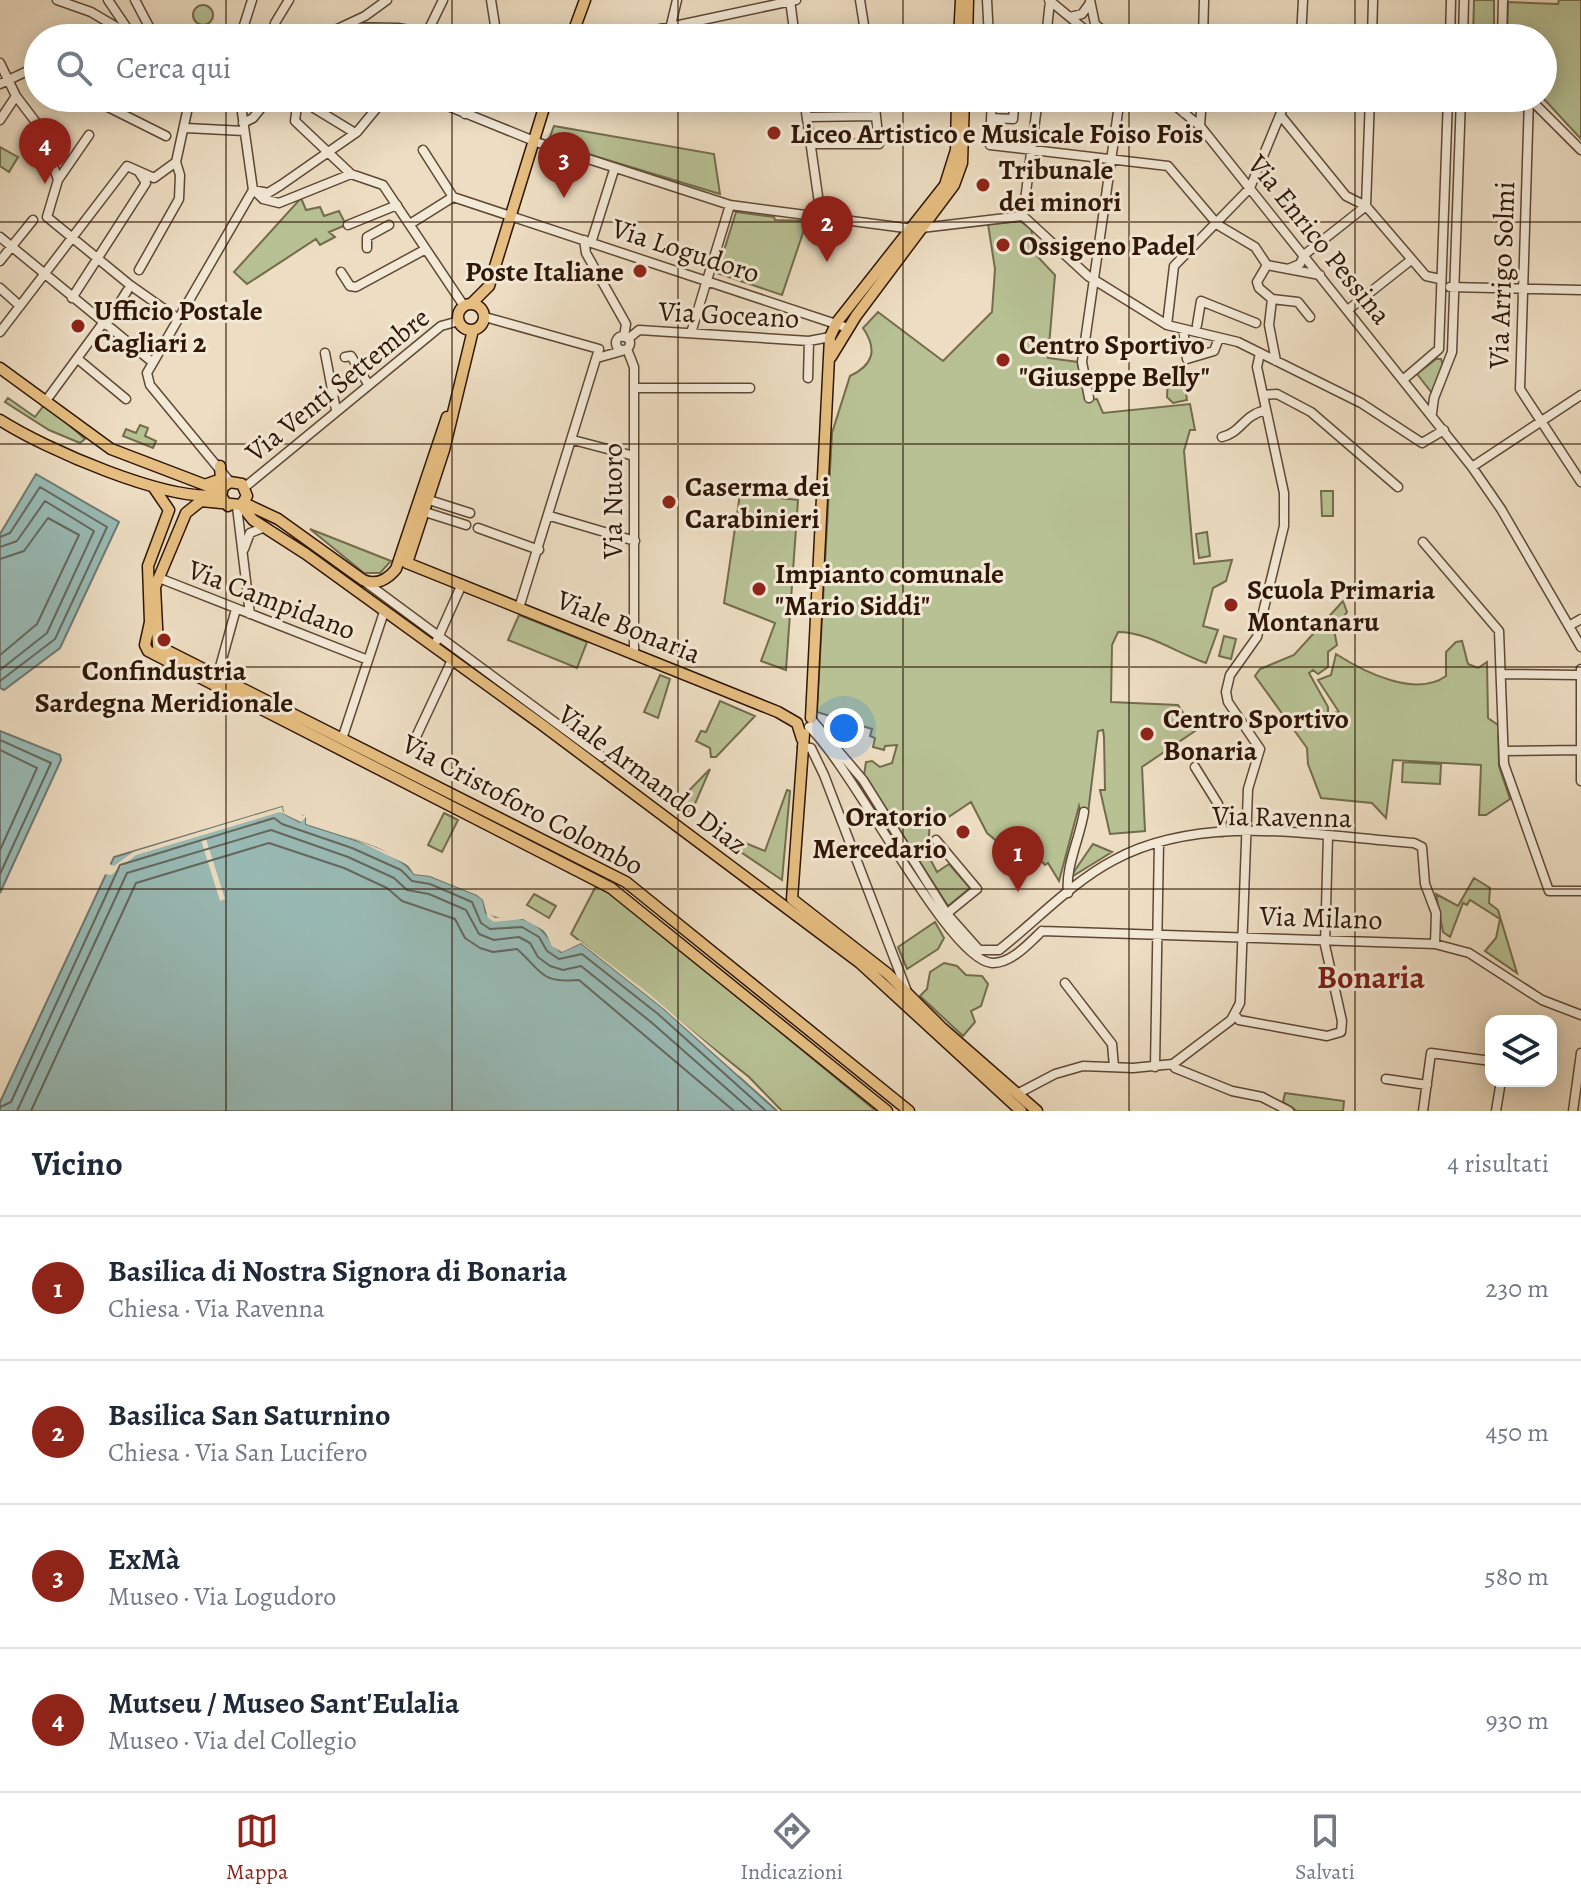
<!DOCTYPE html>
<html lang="it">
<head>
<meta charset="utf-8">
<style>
	:root { --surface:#fff; --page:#f6f6f7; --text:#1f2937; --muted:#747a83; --line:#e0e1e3; --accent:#8f2418 }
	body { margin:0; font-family:Alegreya,serif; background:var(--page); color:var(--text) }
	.controls { position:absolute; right:24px; bottom:24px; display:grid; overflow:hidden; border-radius:16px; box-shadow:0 4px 20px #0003 }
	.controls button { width:72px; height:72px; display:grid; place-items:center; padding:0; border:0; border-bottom:2px solid var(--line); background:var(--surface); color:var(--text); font:40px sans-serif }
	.you { position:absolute; left:844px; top:728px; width:28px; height:28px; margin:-20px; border:6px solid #fff; border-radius:50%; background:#1a73e8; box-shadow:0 0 0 12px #1a73e833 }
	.badge { display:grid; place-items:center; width:52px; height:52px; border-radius:50%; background:var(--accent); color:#fff; font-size:26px; font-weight:700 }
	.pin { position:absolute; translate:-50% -66px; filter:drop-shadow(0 2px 4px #0008) }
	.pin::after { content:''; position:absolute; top:42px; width:28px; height:24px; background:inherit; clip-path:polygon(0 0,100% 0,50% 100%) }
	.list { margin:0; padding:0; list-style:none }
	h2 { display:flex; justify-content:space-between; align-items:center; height:104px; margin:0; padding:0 32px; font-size:34px }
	h2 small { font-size:26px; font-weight:400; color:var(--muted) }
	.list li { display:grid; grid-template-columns:52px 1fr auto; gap:24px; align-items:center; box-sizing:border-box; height:144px; padding:0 32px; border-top:2px solid var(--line) }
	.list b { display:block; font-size:30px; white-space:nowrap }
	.list p { margin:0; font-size:26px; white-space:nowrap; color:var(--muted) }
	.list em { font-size:26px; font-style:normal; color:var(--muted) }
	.icon { flex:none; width:44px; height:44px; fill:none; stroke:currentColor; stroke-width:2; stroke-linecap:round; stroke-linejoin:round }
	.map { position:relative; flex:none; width:1581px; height:1111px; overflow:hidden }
	.search { position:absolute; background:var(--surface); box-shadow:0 4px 20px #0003; left:24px; right:24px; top:24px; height:88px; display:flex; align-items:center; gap:20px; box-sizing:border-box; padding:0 28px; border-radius:44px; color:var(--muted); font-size:30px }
	.sheet { height:680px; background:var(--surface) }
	nav { display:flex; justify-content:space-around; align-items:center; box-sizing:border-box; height:112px; border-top:2px solid var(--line); background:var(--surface); font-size:22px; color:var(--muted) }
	nav a { display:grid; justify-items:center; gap:4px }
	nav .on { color:var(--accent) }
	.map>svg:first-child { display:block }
	.green { fill:#b7c194; stroke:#736c4c; stroke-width:2 }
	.water { fill:#99bbb6; stroke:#6f796f; stroke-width:2 }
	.pier { fill:#edddc2 }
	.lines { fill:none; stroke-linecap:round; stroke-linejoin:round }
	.shore { stroke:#64685e; stroke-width:2 }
	.minor-casing { stroke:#5e4834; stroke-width:11 }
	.major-casing { stroke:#2f1605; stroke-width:13 }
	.minor { stroke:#f3e9d7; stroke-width:8 }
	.major { stroke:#e6be81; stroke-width:10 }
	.grid { fill:none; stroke:#2f1605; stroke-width:2; stroke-opacity:0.55 }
	.poi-dot { fill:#8f2418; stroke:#f3e9d7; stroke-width:3 }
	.labels { text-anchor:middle; stroke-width:6; stroke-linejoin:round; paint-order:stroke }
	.poi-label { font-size:28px; font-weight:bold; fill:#2f1605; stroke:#f3e9d7; text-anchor:start }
	.street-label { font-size:28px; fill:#2f1605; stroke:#f3e9d7 }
	.quarter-label { font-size:32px; font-weight:bold; fill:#7a1f14; stroke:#f3e9d7 }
</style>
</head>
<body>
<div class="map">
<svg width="1581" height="1111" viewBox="0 0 1581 1111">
	<rect width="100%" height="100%" fill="#edddc2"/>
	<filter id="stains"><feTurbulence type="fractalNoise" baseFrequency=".0025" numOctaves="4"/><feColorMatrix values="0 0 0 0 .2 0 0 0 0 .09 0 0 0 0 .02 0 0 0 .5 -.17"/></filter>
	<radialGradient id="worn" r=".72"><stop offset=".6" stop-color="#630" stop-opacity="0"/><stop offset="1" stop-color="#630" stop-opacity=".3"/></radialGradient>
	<path class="green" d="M1474,0H1494V38H1473Z
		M1559,0H1581V139L1543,98V38H1507L1508,2L1558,4Z
		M193 15a10 10 0 1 1 20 0a10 10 0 1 1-20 0Z
		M554,126L714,154L720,194L548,142Z
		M0,147L18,157L9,172L0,166Z
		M301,198L306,210L320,207L324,216L339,211L346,225L329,232L335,237L320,245L316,239L247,284L234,272Z
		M736,212L774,217L775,220L807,221L782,295L717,273Z
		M1020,221L1031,229L1037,256L1055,275L1048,358L1078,362L1086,400L1097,399L1103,413L1190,404L1195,430H1190L1184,451L1194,564L1232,560L1226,581L1213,588L1203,626L1218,630L1206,663C1177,653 1148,632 1118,632L1112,645L1111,702L1178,705L1195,731L1142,767L1145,831L1110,834L1100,790H1105L1104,737L1103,730L1098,731L1088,813L1080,810L1079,806L1059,881L1048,863L1045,865L1032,851L1022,862L987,833L971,802L938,824L934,817H930L928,855L937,872L949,864L970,888L948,906L864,775L866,762L872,761L880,767L892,763L897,745L885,746L884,750L873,747L875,738L870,736L872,729L817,712L832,433L850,376C873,365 878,350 863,328L878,312L943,361L992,312L995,269L988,224Z
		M1436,359H1441L1443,365L1432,393L1417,374Z
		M1183,374L1187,400L1173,403L1167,397L1168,376Z
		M8,398L35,417L45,404L85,439L80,443L49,430L5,402Z
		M140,425L148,428L145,436L156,441L153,448L123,436L126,429L136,433Z
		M1321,491H1333V516H1322Z
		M740,494L798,500L786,670L761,661L775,623L724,603Z
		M310,529L391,561L380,573H364Z
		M1207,532L1210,556L1199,558L1196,534Z
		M1343,601L1347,612L1334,630L1337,645L1328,652V667L1318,674L1313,670L1309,673L1328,707V714L1339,712L1318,680L1331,675L1336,654C1364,672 1416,698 1446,676V652L1456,642L1462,641L1468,664L1478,668L1487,662L1488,718L1498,725L1499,766L1510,799L1486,815H1479L1481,765L1393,760L1386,818L1372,803L1321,798L1308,764L1307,748L1255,676L1260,669L1294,655Z
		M519,615L587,642L577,668L508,640Z
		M1224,636L1236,639L1231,659L1219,656Z
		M660,675L670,679L658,718L644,712Z
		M720,701L755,716L716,757H711L710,748L696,741L701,731L706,732Z
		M1403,762L1441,764L1440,784L1402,782Z
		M710,769L691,813L678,802Z
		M787,790L790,791L782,880L729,844L731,837L765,851Z
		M444,813L458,820L442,852L428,845Z
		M1093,844L1112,852L1073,876V873Z
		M1474,878L1490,888L1489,903L1498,910L1517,973L1485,951L1496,938L1500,919L1470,900L1467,905L1463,903L1450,937L1443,932L1436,894L1458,906Z
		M596,886L619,899L876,1111H782L749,1077L571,934Z
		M534,894L556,906L549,918L527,905Z
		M935,922L944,938L938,949L907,969L898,947Z
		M944,963L957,966L966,975L982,976L988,984L981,1006L971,1011L975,1022L963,1036L920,996L927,989L930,972Z
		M1285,1093L1344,1101L1343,1111H1297L1283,1102Z"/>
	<path class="water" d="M36,474L119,522L60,648L4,690L0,688V534Z
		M0,731L60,755L61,760L0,893Z
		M282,807L283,813L300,822L303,816L306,818V824C335,834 397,849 414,874L430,876L477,895L483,900L486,913C504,924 506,915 523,919C542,924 548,940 561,952L581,943L663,1008L777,1111H0V1102L114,857Z"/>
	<path class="pier" d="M282,807L283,812L298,817L299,815L310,816V821L407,860L417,870L432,872L479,892L486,898L490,914L495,918L525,915L547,928L562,948L579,940L647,992L746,1077L738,1075L663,1008L581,943L562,952L552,946L545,931L523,919L494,922L488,918L483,900L477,895L430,876L414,874L408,865L356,840L306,824V817L301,822L280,812L136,855L111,875L102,874L107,863L114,866L133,852Z
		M206,839L225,899L220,901L201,840Z"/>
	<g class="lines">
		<path class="shore" d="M0,537L10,533L40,487L107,527L55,639L0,681
			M0,547L17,541L45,501L94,531L47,633L0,670
			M0,559L24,551L48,518L79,535L37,624L0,655
			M0,740L51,763L0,874
			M0,750L37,768L0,850
			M0,1107L11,1102L120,865L274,818L282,824L352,848L401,870L412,881L430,884L472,902L481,923L490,929L522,927L539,937L547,951L559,959L582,954L658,1014L766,1111
			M17,1111L127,873L271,830L348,857L394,878L407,890L429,894L466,910L479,934L494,940L519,937L530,943L538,957L550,966L563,970L581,966L651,1022L752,1111
			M31,1111L136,883L269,843L344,868L387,888L402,901L455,919L465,938L480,948L493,952L517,949C543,972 539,983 579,980L734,1111"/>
		<g class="minor-casing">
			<path id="minor" d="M57,0L91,12L135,38
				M108,0L131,34
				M135,0L155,38
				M491,0L497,38
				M790,0L795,38
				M860,0L866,38
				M987,0L989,38
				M1049,0L1095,38
				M1090,0L1095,24L1112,38
				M1070,17L1082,14L1090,3
				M671,25L677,0
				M345,27L398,28L454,38
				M829,32L830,38
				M293,34L299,38
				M425,37L443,0
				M240,38L252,0
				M272,38L275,23L289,0
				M318,38L365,16L387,0
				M618,38L796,0
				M1046,38L1050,1
				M1203,38L1204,0
				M1301,38L1303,0
				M1372,38L1373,0
				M1450,38L1451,0
				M1463,38L1464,0
				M1502,38L1503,0
				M0,63L16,96L41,129L58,180
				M0,84L38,66
				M90,98L166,136
				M298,98L295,121L351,174L383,185L464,306
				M428,98L539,143L730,205L913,229L1023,216L1088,276L1167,325L1238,342L1361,403L1422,443L1444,430
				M804,98L821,217
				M992,98L990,145L1168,166L1218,225L1255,247L1267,265
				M1166,98L1200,126L1472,467L1501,509L1581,647
				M1529,98L1520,389L1581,482
				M1529,98L1581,150
				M314,108L355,133
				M1184,113L1185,98
				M465,114L469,98
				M1281,116L1346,196L1366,206L1426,276L1440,279
				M807,117L876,116
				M991,118L1013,119L1015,98
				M0,120L16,96
				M243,123L253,118L269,98
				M1200,126L1202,98
				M186,128L244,131
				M89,135L58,180L47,217L130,285L177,318
				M811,144H879L874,98
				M423,150L453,197
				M253,190L268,193L281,185L357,132L385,98
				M254,190L263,199L279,203L351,174
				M1366,206L1370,98
				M1023,216L1038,98
				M410,224L453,197L848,328
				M348,225L397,205
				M0,237L151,361
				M584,240L586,253L626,324L624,337
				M591,243L614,170
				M367,248V237L389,225
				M0,261L33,220
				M1267,265L1257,282L1259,288L1272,299L1269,325L1276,361
				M1267,265L1320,275
				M1288,269L1300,264L1304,255L1366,206
				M139,270L179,199L180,175L176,162L190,98
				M341,272L350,286L356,287L426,249
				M708,277L730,205
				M1450,287L1581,290
				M0,288L20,306
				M72,298L146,183L139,172
				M1272,299L1298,302L1310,317
				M1349,309L1411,260
				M485,317L599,349
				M106,325L127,291
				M1167,325L1174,266L1250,188L1287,98
				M1197,325L1201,301L1256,323
				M1183,329L1187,359L1214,351L1219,338
				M0,332L127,166L154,178L176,162
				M691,333L706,283
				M616 343a7 7 0 1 1 14 0a7 7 0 1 1-14 0Z
				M628,339L639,330L809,341L830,337
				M627,349L634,367V654
				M325,353L336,410
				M345,357L351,356L368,384
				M597,358L622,351
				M79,360L126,399
				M808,378L809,341
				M1404,379L1439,349L1448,98
				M634,388H750
				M1263,395L1277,394L1311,412L1398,487
				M1089,398L1082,362L1120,98
				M45,402L103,323
				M1432,413L1434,398L1452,352L1461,98
				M1222,437C1242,432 1243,415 1266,410
				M573,440L634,456
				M1472,467L1581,395
				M230,482L150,385L147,373L253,190L240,98
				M245,487L441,326L459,321
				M429,500L470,513
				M237,507L250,614
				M425,512L466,525
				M550,516L635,541
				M478,528L539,550
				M1423,542L1499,631L1504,764L1549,891H1581
				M244,549L250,533L265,527
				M159,578L368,660
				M364,581L602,757
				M519,608L599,349
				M1569,626L1581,619
				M437,640L462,584
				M1581,669V781
				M218,674L236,609
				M1501,674L1578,675
				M812,720L863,780L947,914L979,950H999C1036,921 1072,882 1114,860C1203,812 1319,836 1414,843L1422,847L1425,884L1436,913L1435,944
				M809,727C851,764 949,961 992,963C1011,964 1029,943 1042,931
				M343,736L384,612
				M415,739L452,660
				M802,747L811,748L824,775L906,989
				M1504,751L1580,750
				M1195,767L1218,804L1223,832
				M936,840L977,889L945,915
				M1068,893C1065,867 1080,838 1084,812
				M1042,931L1435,944L1469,953L1542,1000L1581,1015
				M1065,983L1112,1044L1114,1067
				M1235,1015L1239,1020L1327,1036L1341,1032L1342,1021L1325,945L1328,836
				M1173,1064L1175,1068L1232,1091L1262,1097L1289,1111
				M1155,1067L1159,842
				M1386,1079L1427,1085
				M1017,1094L1055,1074L1083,1066L1133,1068L1173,1064L1231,1020L1240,1003L1248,789L1260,749L1228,702L1226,692L1230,675L1257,637L1284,526V493L1257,367L1260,353
				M1423,1111L1431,1053L1491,1061
				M1496,1111L1501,1081
				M1573,1111L1581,1053"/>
		</g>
		<g class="major-casing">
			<path id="major" d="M571,38L585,0
				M959,38L961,0
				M967,38L968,0
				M458 317a13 13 0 1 1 26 0a13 13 0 1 1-26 0Z
				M471,304L489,286L547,98
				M473,330L444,450L407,563L778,712L797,723L802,739
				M831,357L856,316L954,185L962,163L964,98
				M0,368L111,449L221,491
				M0,420C45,449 167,502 218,495
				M207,484L221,479L220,466
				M154,488L169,510L148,566L150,622L145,645L148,651L611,888L887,1111
				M244,503L278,519L363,580C376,586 388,579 396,569L447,417
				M241,505L253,520L306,554L541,724L860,963L1021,1111
				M158,646L626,882L909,1111
				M158,646L155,587L186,513L201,501L241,505L247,496L242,484L230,482L223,487L221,496L228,506
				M811,718L830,337L837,322L945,185L956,150L957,98
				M792,899L888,974L942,1028L1037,1111
				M792,899L804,734"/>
		</g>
		<use href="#minor" class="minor"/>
		<use href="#major" class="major"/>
	</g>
	<path class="grid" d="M226,0V38M452,0V38M678,0V38M903,0V38M1129,0V38M1355,0V38M226,98V1111M452,98V1111M678,98V1111M903,98V1111M1129,98V1111M1355,98V1111M0,222H1581M0,444H1581M0,667H1581M0,889H1581"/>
	<g class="poi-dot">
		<circle cx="774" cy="133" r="8"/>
		<circle cx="983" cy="185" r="8"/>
		<circle cx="1003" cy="245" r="8"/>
		<circle cx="640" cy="271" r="8"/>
		<circle cx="78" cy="326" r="8"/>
		<circle cx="1003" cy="360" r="8"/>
		<circle cx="669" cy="502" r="8"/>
		<circle cx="759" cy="589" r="8"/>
		<circle cx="1231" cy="605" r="8"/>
		<circle cx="164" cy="640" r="8"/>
		<circle cx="1147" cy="734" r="8"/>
		<circle cx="963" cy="832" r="8"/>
	</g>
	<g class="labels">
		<g class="poi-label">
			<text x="790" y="143">Liceo Artistico e Musicale Foiso Fois</text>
			<text x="999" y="179">Tribunale<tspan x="999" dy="32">dei minori</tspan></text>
			<text x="1019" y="255">Ossigeno Padel</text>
			<text x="624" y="281" text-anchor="end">Poste Italiane</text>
			<text x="94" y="320">Ufficio Postale<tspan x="94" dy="32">Cagliari 2</tspan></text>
			<text x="1019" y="354">Centro Sportivo<tspan x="1019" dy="32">"Giuseppe Belly"</tspan></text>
			<text x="685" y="496">Caserma dei<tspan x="685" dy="32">Carabinieri</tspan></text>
			<text x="775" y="583">Impianto comunale<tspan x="775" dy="32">"Mario Siddi"</tspan></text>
			<text x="1247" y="599">Scuola Primaria<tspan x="1247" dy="32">Montanaru</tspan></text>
			<text x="164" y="680" text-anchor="middle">Confindustria<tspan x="164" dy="32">Sardegna Meridionale</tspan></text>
			<text x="1163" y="728">Centro Sportivo<tspan x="1163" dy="32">Bonaria</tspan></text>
			<text x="947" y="826" text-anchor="end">Oratorio<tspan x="947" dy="32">Mercedario</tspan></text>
		</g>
		<g class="street-label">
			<text transform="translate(1320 239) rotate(51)" y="10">Via Enrico Pessina</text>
			<text transform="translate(686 250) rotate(18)" y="10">Via Logudoro</text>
			<text transform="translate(1501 275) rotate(-88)" y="10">Via Arrigo Solmi</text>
			<text transform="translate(729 314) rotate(3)" y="10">Via Goceano</text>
			<text transform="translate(337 384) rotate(-39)" y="10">Via Venti Settembre</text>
			<text transform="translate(612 501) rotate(-90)" y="10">Via Nuoro</text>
			<text transform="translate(272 599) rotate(21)" y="10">Via Campidano</text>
			<text transform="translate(629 626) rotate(22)" y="10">Viale Bonaria</text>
			<text transform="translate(653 779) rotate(37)" y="10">Viale Armando Diaz</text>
			<text transform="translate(523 804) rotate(28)" y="10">Via Cristoforo Colombo</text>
			<text transform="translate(1282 816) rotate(1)" y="10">Via Ravenna</text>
			<text transform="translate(1321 917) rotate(2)" y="10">Via Milano</text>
		</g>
		<g class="quarter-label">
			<text x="1371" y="988">Bonaria</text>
		</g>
	</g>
	<rect width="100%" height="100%" filter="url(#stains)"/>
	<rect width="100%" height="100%" fill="url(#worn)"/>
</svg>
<div class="controls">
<button><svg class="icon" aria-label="layers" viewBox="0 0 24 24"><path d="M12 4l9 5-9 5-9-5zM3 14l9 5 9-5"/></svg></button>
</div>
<div class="you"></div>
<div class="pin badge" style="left:1018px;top:892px">1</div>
<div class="pin badge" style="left:827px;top:262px">2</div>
<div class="pin badge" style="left:564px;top:198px">3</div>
<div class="pin badge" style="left:45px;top:184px">4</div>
<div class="search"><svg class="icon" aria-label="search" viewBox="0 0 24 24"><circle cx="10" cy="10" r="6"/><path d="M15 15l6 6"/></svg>Cerca qui</div>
</div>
<section class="sheet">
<h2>Vicino<small>4 risultati</small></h2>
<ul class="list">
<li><span class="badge">1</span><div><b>Basilica di Nostra Signora di Bonaria</b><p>Chiesa · Via Ravenna</p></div><em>230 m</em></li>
<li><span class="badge">2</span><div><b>Basilica San Saturnino</b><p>Chiesa · Via San Lucifero</p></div><em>450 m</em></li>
<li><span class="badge">3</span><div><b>ExMà</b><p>Museo · Via Logudoro</p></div><em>580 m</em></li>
<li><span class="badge">4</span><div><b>Mutseu / Museo Sant'Eulalia</b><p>Museo · Via del Collegio</p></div><em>930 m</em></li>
</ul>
</section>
<nav>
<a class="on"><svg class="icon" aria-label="map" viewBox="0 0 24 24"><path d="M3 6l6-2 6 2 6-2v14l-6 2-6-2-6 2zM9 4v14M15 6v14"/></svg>Mappa</a>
<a><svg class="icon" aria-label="directions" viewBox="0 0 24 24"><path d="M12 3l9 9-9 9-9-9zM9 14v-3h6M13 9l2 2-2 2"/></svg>Indicazioni</a>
<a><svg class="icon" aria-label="saved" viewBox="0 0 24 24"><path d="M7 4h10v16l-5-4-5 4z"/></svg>Salvati</a>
</nav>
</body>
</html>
